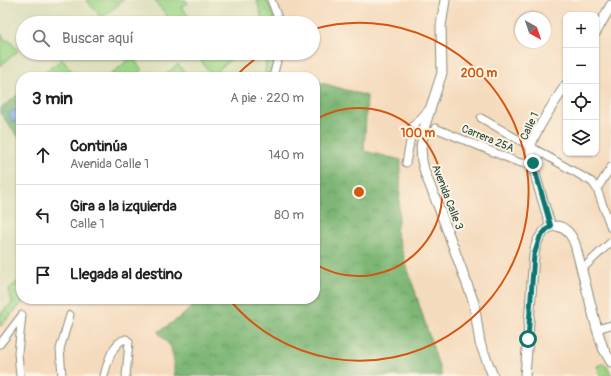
<!DOCTYPE html>
<html lang="es">
<head>
<meta charset="utf-8">
<style>
	:root { --surface:#fff; --page:#f2f2f2; --text:#202124; --muted:#757577; --line:#e0e0e0 }
	body { margin:0; font-family:Pangolin,sans-serif; background:var(--page); color:var(--text) }
	.controls { position:absolute; right:12px; top:12px; display:grid; overflow:hidden; border-radius:8px; box-shadow:0 1px 3px #0004 }
	.controls button { width:36px; height:36px; display:grid; place-items:center; padding:0; border:0; border-bottom:1px solid var(--line); background:var(--surface); color:var(--text); font:20px sans-serif }
	.compass { position:absolute; left:515px; top:12px; width:36px; height:36px; border-radius:50%; background:var(--surface); box-shadow:0 1px 3px #0004; rotate:140deg }
	.stop { position:absolute; width:12px; height:12px; margin:-9px; border:3px solid #0f766e; border-radius:50%; background:#fff }
	.stop.end { background:#0f766e; border-color:#fff; box-shadow:0 1px 4px #0008 }
	.list { margin:0; padding:0; list-style:none }
	h2 { display:flex; justify-content:space-between; align-items:center; height:52px; margin:0; padding:0 16px; font-size:17px }
	h2 small { font-size:13px; font-weight:400; color:var(--muted) }
	.list li { display:grid; grid-template-columns:26px 1fr auto; gap:12px; align-items:center; box-sizing:border-box; height:60px; padding:0 16px; border-top:1px solid var(--line) }
	.list b { display:block; font-size:15px; white-space:nowrap }
	.list p { margin:0; font-size:13px; white-space:nowrap; color:var(--muted) }
	.list em { font-size:13px; font-style:normal; color:var(--muted) }
	.icon { flex:none; width:22px; height:22px; fill:none; stroke:currentColor; stroke-width:2; stroke-linecap:round; stroke-linejoin:round }
	.map { position:relative; flex:none; width:611px; height:376px; overflow:hidden }
	.search { position:absolute; background:var(--surface); box-shadow:0 1px 3px #0004; left:16px; top:16px; width:304px; height:44px; display:flex; align-items:center; gap:10px; box-sizing:border-box; padding:0 14px; border-radius:22px; color:var(--muted); font-size:15px }
	.panel { position:absolute; background:var(--surface); box-shadow:0 1px 3px #0004; left:16px; top:72px; width:304px; height:232px; border-radius:16px }
	.map>svg:first-child { display:block }
	.built { fill:#dcdebc }
	.grass { fill:url(#grass-dots); stroke:#5e895e }
	.forest { fill:url(#forest-crowns); stroke:#4e7a54 }
	.park { fill:#9cd587; stroke:#5e895e }
	.water { fill:#74a3dd; stroke:#4a7088 }
	.lines { fill:none; stroke-linecap:round; stroke-linejoin:round }
	.street-casing { stroke:#8a8c79; stroke-width:9 }
	.secondary-casing { stroke:#8a8c79; stroke-width:11 }
	.street { stroke:#fff; stroke-width:7 }
	.secondary { stroke:#fff; stroke-width:9 }
	.route { stroke:#0f766e; stroke-width:5 }
	.ring { fill:none; stroke:#d45610; stroke-width:2 }
	.labels { text-anchor:middle; stroke-width:4; stroke-linejoin:round; paint-order:stroke }
	.street-label { font-size:11px; fill:#1f3d34; stroke:#fcf5e5 }
	.centre { fill:#d45610; stroke:#fcf5e5; stroke-width:2 }
	.ring-label { font-size:12px; text-anchor:middle; font-weight:bold; fill:#d45610; stroke:#fcf5e5; stroke-width:4; stroke-linejoin:round; paint-order:stroke }
</style>
</head>
<body>
<div class="map">
<svg width="611" height="376" viewBox="0 0 611 376">
	<defs>
		<pattern id="grass-dots" width="8" height="8" patternUnits="userSpaceOnUse"><rect width="8" height="8" fill="#9cd587"/><path d="M2 2h.1M6 6h.1" fill="none" stroke="#7fae6f" stroke-width="1.8" stroke-linecap="round"/></pattern>
		<pattern id="forest-crowns" width="20" height="18" patternUnits="userSpaceOnUse"><rect width="20" height="18" fill="#7db674"/><path d="M2 6a3 3 0 1 1 6 0M12 15a3 3 0 1 1 6 0" fill="none" stroke="#669560"/></pattern>
	</defs>
	<rect width="100%" height="100%" fill="#fcf5e5"/>
	<filter id="ink" filterUnits="userSpaceOnUse"><feTurbulence type="fractalNoise" baseFrequency=".025" numOctaves="2"/><feDisplacementMap in="SourceGraphic" scale="8" xChannelSelector="R" yChannelSelector="G"/><feConvolveMatrix kernelMatrix="1 2 1 2 8 2 1 2 1" color-interpolation-filters="sRGB"/></filter>
	<filter id="wash" filterUnits="userSpaceOnUse"><feTurbulence type="fractalNoise" baseFrequency=".012" numOctaves="4" result="noise"/><feDisplacementMap in="SourceGraphic" scale="16" xChannelSelector="R" yChannelSelector="G"/><feGaussianBlur stdDeviation="0.9" result="paint"/><feColorMatrix in="noise" values="0 0 0 0 0 0 0 0 0 0 0 0 0 0 0 0 0 1.4 0 .05"/><feComposite in="paint" operator="in"/></filter>
	<g filter="url(#wash)">
		<rect width="100%" height="100%" fill="#f5dbbe"/>
		<path class="built" d="M0,0H267L276,23H23V53H276L271,77H21V299H26L0,327Z"/>
		<path class="grass" d="M257,0H267L276,23H263Z
			M266,53H276L271,77H265Z
			M21,279V299H26L0,327V314L12,303L9,289Z"/>
		<path class="forest" d="M315,81L367,96L364,151L401,160L399,215L396,232L442,376H174V362L171,347L158,332L182,316L199,299H315Z
			M21,92V140L0,113V109Z"/>
		<path class="park" d="M86,0H124L102,18Z
			M154,0H186L188,2L181,7L194,22L173,23Z
			M1,34L6,41L9,40L18,51L0,66Z
			M200,53H226L231,59L212,75L197,56Z
			M132,57L142,70L134,77H108Z
			M62,59L74,74L70,77H45L43,74Z
			M178,64L189,77H163Z
			M604,363L611,373V376H601L597,366Z"/>
		<path class="water" d="M12,110H19L21,113V122H13L8,115Z"/>
	</g>
	<g filter="url(#ink)">
		<g class="lines">
			<g class="street-casing">
				<path id="street" d="M271,0L280,23
					M273,77L279,53
					M481,118L592,182L597,189L611,228
					M435,128L515,161L521,163H533
					M406,163L413,126L429,109
					M597,189L611,167
					M581,270L611,242
					M597,329L611,325
					M0,344L22,315
					M20,376L18,353L22,315
					M62,376L60,349L70,315
					M104,376C107,364 112,342 126,339L129,342L126,376"/>
			</g>
			<g class="secondary-casing">
				<path id="secondary" d="M445,0L441,26L442,73L425,125L421,147L422,161L425,173L439,208L474,303L480,343L493,376
					M596,32L611,5
					M551,227C546,209 529,163 531,146C533,133 558,97 566,85
					M525,376L534,255C535,249 536,242 540,237C552,218 568,226 575,244L597,329L603,348L611,362"/>
			</g>
			<use href="#street" class="street"/>
			<use href="#secondary" class="secondary"/>
		</g>
	</g>
	<g class="lines" filter="url(#ink)">
		<path class="route" d="M528,339L534,255L540,237L547,229L551,227L533,163"/>
	</g>
	<g class="ring">
		<path d="M315 120A84 84 0 1 1 315 264"/>
		<path d="M235 77A169 169 0 0 1 262 54M314 29A169 169 0 1 1 229 299"/>
	</g>
	<g class="labels">
		<g class="street-label">
			<text transform="translate(529 126) rotate(-65)" y="4">Calle 1</text>
			<text transform="translate(488 138) rotate(22)" y="4">Carrera 25A</text>
			<text transform="translate(448 197) rotate(69)" y="4">Avenida Calle 3</text>
		</g>
	</g>
	<circle cx="359" cy="192" r="6" class="centre"/>
	<g class="ring-label">
		<text x="479" y="77">200 m</text>
		<text x="418" y="137">100 m</text>
	</g>
</svg>
<div class="controls">
<button>+</button>
<button>−</button>
<button><svg class="icon" aria-label="locate" viewBox="0 0 24 24"><circle cx="12" cy="12" r="6"/><path d="M12 2v4M12 18v4M2 12h4M18 12h4"/></svg></button>
<button><svg class="icon" aria-label="layers" viewBox="0 0 24 24"><path d="M12 4l9 5-9 5-9-5zM3 14l9 5 9-5"/></svg></button>
</div>
<svg class="compass" viewBox="-18 -18 36 36"><path d="M0-13l5 13h-10z" fill="#e53935"/><path d="M0 13l5-13h-10z" fill="#757577"/></svg>
<div class="stop" style="left:528px;top:339px"></div>
<div class="stop end" style="left:533px;top:163px"></div>
<div class="search"><svg class="icon" aria-label="search" viewBox="0 0 24 24"><circle cx="10" cy="10" r="6"/><path d="M15 15l6 6"/></svg>Buscar aquí</div>
<section class="panel">
<h2>3 min<small>A pie · 220 m</small></h2>
<ul class="list">
<li><svg class="icon" aria-label="ahead" viewBox="0 0 24 24"><path d="M12 20V5M6 11l6-6 6 6"/></svg><div><b>Continúa</b><p>Avenida Calle 1</p></div><em>140 m</em></li>
<li><svg class="icon" aria-label="left" viewBox="0 0 24 24"><path d="M17 20v-9H6M10 6l-5 5 5 5"/></svg><div><b>Gira a la izquierda</b><p>Calle 1</p></div><em>80 m</em></li>
<li><svg class="icon" aria-label="arrive" viewBox="0 0 24 24"><path d="M6 21V4h12l-3 4 3 4H6"/></svg><div><b>Llegada al destino</b></div></li>
</ul>
</section>
</div>
</body>
</html>
